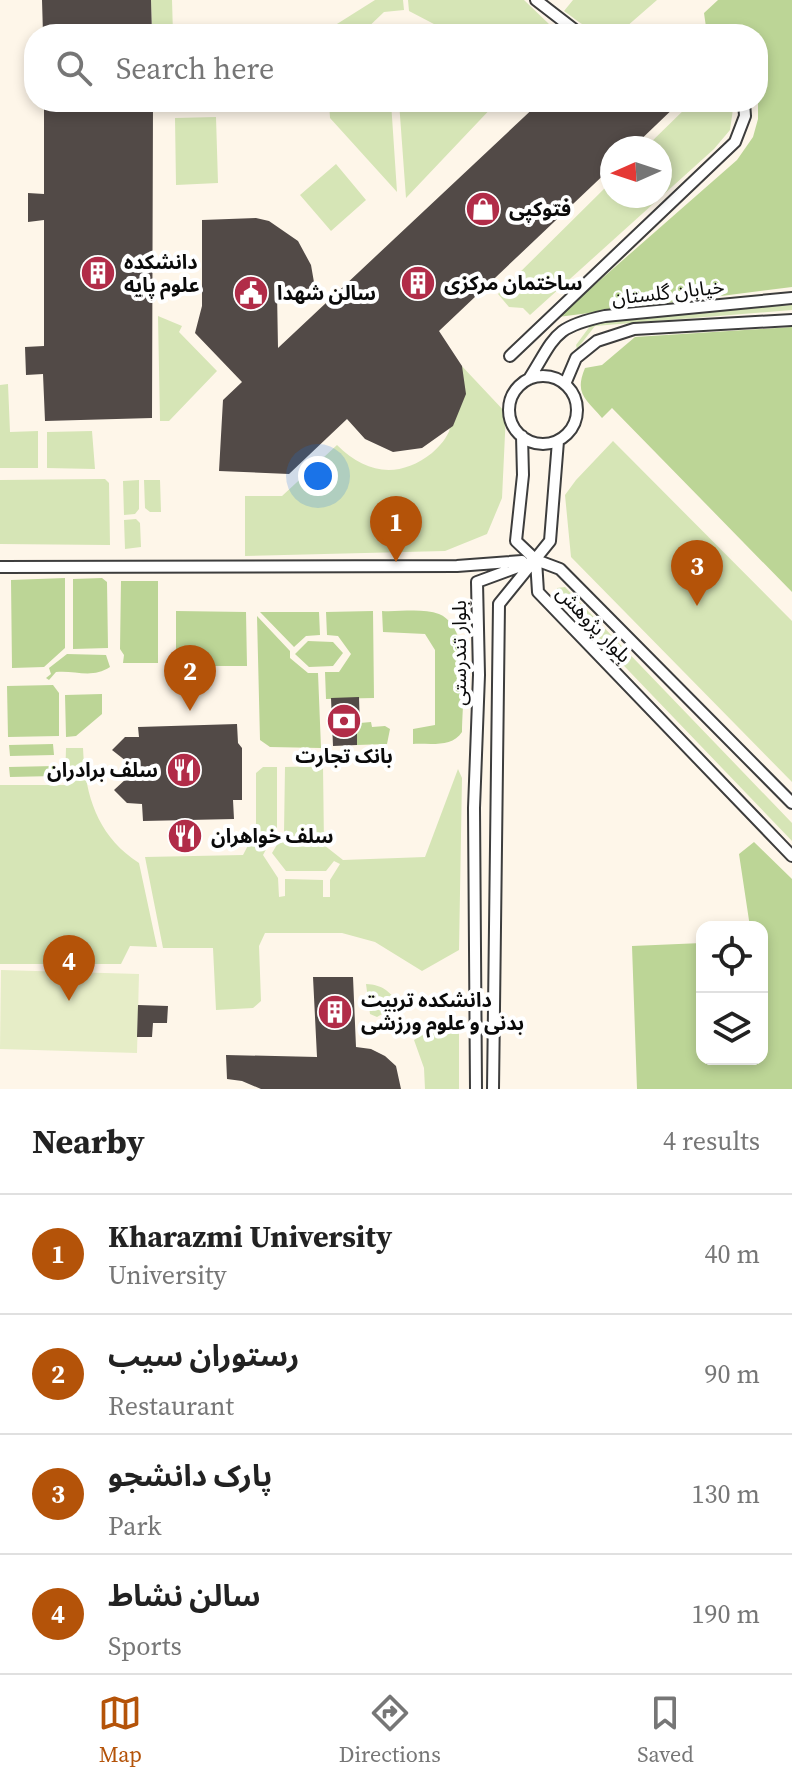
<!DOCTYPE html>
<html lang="en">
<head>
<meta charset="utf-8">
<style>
	:root { --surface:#fff; --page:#f6f6f6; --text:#222; --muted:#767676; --line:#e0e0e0; --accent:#b45309 }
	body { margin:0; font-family:"Source Serif 4","Noto Sans Arabic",serif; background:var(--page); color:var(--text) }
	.controls { position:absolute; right:24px; bottom:24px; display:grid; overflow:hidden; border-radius:16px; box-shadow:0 4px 12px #0003 }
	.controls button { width:72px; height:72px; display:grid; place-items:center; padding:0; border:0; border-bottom:2px solid var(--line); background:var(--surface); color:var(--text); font:40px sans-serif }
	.compass { position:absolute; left:600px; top:136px; width:72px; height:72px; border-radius:50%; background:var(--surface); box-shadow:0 4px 12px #0003; rotate:267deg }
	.you { position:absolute; left:318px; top:476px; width:28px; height:28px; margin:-20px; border:6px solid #fff; border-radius:50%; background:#1a73e8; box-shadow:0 0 0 12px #1a73e833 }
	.badge { display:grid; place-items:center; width:52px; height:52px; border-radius:50%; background:var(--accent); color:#fff; font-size:26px; font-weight:700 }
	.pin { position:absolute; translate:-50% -66px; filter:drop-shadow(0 2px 4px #0008) }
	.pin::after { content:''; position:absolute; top:42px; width:28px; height:24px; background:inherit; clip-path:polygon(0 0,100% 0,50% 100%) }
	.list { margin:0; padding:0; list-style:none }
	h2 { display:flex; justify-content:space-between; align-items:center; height:104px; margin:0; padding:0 32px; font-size:34px }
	h2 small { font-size:26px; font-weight:400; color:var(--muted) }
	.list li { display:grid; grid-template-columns:52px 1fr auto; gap:24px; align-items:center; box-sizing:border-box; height:120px; padding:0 32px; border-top:2px solid var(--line) }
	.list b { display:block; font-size:30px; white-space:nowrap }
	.list p { margin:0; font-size:26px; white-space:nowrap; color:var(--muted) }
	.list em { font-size:26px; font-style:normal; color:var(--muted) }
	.icon { flex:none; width:44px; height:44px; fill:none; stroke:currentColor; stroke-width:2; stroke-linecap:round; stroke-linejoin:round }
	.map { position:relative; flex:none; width:792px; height:1089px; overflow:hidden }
	.search { position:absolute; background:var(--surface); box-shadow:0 4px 12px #0003; left:24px; right:24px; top:24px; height:88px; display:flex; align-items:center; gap:20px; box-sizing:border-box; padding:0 28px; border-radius:32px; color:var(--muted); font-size:30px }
	.sheet { height:584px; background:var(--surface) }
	nav { display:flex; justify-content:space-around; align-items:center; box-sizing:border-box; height:112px; border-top:2px solid var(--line); background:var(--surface); font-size:22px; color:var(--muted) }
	nav a { display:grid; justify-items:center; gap:4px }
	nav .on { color:var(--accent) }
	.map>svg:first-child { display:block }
	.green { fill:#d6e5b6 }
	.forest { fill:#bcd596 }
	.pitch { fill:#e6edc7 }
	.building { fill:#524a47 }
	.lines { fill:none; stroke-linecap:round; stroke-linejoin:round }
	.lane-casing { stroke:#3d3d3d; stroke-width:14 }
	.lane { stroke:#fff; stroke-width:10 }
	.labels { text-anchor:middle; stroke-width:8; stroke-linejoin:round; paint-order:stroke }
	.poi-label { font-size:20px; font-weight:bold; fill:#0a0a0a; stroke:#fff; text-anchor:start }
	.street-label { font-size:20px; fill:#0a0a0a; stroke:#fff }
</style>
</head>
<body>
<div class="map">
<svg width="792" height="1089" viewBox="0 0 792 1089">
	<rect width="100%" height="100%" fill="#fef6e9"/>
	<path class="green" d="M151,0H172L173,34H152Z
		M375,0H403L404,10L384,12L361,34H276L329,29Z
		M408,0H524L549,24L543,34H453L409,11Z
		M573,0H657L618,34C591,34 585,26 564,11Z
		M329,102H391L397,192L330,118Z
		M399,102H497L406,198Z
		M692,102H734L730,130L714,149L530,315L523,308L509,307L498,294L612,181V196H660V148H645Z
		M216,117L218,183L176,185L175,118Z
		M336,164L366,200L331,231L300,195Z
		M792,305V310L595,326L577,349L576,345L593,322Z
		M158,316L182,326L179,332L217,371L169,421H160Z
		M443,346L506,413L502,498L487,534L445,551L245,556V496H282L337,445C366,474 399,479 432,453C439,447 448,437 450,428C452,414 444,363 443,346Z
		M8,384L10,432L38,431V468H0V385Z
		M92,431L95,469L47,468V432Z
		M613,441L792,621V782L571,557L565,495L576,480Z
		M105,479L109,483L110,545L0,544V480Z
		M139,480V509L135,514L124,515L123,481Z
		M144,480H160L161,512H150L145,508Z
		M136,519L140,523L141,547L125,549L124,520Z
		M565,587L792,823V841L558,597L557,588Z
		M66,748H83C85,795 97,836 139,863L157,947L130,946L121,964H0V785H65Z
		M323,766L324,845L343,860L425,857L458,769L462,778L459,950L422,971L375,942L342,933H265L259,946L261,1001L253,1008L216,1010L213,948H163L145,857L243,855L256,830V773L263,767H277V829L263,855L278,878L279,897L285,896V879L323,880V897H330V880L340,864L334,861L326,871H286L272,853L284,833L285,767Z
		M366,984C383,985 389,991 399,1004L377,1017L370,1014Z
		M452,1017L459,1024V1089H425L424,1068L414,1040Z"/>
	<path class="forest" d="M718,0H792V287L558,317L737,160L753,137L758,119V34H714L706,27L704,13Z
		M792,327V592L612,408L602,418C586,399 574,394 585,368L602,365L635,337Z
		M65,578V648L44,667L12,668L11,580Z
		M102,578L107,582L108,648L73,649V579Z
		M121,581H158V663H123L124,655L120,649Z
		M176,611L246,612L247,666H176Z
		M373,611L374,698L326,699L325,672H339L351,654L338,636L327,635L326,612Z
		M382,611C399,612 423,608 439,614C473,628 462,700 462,732C452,748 430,743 413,744V729L435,725V650L425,634L383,632Z
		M260,612H319L320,635L306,636L294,647Z
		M257,616L290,651V658L308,673H318L321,748L270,747L260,740Z
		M308,641L333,642L343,653L333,666L309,667L295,654Z
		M67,654L106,655L110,667C92,679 75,670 56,672L49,680L46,678L51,674L49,668Z
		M53,685L59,693V736L8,737L7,686Z
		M102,694V714L76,736L66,737L65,695Z
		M371,722L372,727L385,726L390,729L387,744L357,745V729L360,728V723Z
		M53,744L54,755L10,756L9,745Z
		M54,766L55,776L10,777L9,767Z
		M754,842L792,879V1089H637L632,946L702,943V1059H762V927H750L739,854Z"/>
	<path class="pitch" d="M1,970L139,974L137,1053L0,1049Z"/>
	<path class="building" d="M42,0H151L152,34H43Z
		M44,102H153L152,418L45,421L43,374L26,375L25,347L44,346V220L28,222V193L44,194Z
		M540,102H680L632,148H612V167L439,331L462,366L466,394L453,426L422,448L393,452L365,439L347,419L289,474L219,471L223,400L242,382L195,333L202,306V220L256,218L269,221L298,241L311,265L315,288L277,292L278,348Z
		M359,697L360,729H357V745L333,746L331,698Z
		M237,724L238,743L242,748V800H233L234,819L143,821L142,804L127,803L114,790L127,778L126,761L112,750L125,737H139L138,727Z
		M313,977H353L356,1047L371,1049L385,1056L396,1066L401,1089H261L242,1081L227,1079L226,1055L317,1057Z
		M138,1005L168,1006L167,1023H153L152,1037H137Z"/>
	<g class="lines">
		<g class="lane-casing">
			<path id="lane" d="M536,0L580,34
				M510,356L735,142L745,116L744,102
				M509 410a34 34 0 1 1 68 0a34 34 0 1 1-68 0Z
				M529,379C556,336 553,327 605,316L792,298
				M565,384L576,358L597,341L634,329L792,320
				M522,436L523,475L516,541L536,560L560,569L792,803
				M536,560L538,592L792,856
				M0,567L457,566L522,561
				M476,1089L474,808L479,675L477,582L534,561
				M493,1089L499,604L550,541L558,441"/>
		</g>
		<use href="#lane" class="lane"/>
	</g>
	<defs>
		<g id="shop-disc" transform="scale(1.8)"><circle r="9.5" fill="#b12c48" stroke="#fff"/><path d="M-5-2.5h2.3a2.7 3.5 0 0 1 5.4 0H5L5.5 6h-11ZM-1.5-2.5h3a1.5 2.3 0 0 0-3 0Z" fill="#fff"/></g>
		<g id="building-disc" transform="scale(1.8)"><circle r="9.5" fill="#b12c48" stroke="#fff"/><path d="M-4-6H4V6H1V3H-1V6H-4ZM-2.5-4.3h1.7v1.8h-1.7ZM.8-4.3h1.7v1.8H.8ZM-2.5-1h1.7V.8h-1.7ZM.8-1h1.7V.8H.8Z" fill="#fff"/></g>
		<g id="civic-disc" transform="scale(1.8)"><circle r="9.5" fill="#b12c48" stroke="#fff"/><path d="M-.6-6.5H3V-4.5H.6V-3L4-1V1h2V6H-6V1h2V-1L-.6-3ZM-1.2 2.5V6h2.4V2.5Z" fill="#fff"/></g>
		<g id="bank-disc" transform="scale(1.8)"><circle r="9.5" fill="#b12c48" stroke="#fff"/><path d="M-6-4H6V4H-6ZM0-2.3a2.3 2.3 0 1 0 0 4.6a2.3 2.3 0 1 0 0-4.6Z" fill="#fff"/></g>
		<g id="restaurant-disc" transform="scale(1.8)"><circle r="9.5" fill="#b12c48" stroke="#fff"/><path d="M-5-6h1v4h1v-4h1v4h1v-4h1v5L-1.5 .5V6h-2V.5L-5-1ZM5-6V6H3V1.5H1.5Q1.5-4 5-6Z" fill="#fff"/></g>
	</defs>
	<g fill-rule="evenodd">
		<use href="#shop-disc" x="483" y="209"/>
		<use href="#building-disc" x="98" y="273"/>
		<use href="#building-disc" x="418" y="283"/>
		<use href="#civic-disc" x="251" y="293"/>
		<use href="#bank-disc" x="344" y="721"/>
		<use href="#restaurant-disc" x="184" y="770"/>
		<use href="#restaurant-disc" x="185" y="836"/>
		<use href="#building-disc" x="335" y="1012"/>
	</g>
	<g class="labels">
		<g class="poi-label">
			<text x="509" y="216">فتوکپی</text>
			<text x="124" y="269">دانشکده<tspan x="124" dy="23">علوم پایه</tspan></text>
			<text x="444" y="290">ساختمان مرکزی</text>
			<text x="277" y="300">سالن شهدا</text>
			<text x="344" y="763" text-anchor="middle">بانک تجارت</text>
			<text x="158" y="777" text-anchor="end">سلف برادران</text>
			<text x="211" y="843">سلف خواهران</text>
			<text x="361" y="1007">دانشکده تربیت<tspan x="361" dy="23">بدنی و علوم ورزشی</tspan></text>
		</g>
		<g class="street-label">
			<text transform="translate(668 292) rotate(-6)" y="7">خیابان گلستان</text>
			<text transform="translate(594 624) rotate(46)" y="7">بلوار پژوهش</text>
			<text transform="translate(459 653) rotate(-90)" y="7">بلوار تندرستی</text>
		</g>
	</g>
</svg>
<div class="controls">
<button><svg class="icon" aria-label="locate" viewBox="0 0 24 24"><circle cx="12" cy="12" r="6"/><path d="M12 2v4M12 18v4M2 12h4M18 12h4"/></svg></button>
<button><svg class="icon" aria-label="layers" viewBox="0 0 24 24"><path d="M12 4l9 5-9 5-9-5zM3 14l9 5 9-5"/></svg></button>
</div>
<svg class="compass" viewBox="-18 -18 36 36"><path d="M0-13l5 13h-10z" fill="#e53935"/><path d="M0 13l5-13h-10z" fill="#767676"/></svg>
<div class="you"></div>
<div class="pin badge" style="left:396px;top:562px">1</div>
<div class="pin badge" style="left:190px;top:711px">2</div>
<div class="pin badge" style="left:697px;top:606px">3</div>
<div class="pin badge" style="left:69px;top:1001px">4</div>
<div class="search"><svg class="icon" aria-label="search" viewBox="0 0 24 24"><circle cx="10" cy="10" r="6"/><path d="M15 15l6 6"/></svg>Search here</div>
</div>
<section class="sheet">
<h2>Nearby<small>4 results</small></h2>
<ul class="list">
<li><span class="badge">1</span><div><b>Kharazmi University</b><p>University</p></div><em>40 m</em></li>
<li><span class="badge">2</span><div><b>رستوران سیب</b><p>Restaurant</p></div><em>90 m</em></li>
<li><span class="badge">3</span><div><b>پارک دانشجو</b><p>Park</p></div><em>130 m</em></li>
<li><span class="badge">4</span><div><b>سالن نشاط</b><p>Sports</p></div><em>190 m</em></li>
</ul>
</section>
<nav>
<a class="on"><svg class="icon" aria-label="map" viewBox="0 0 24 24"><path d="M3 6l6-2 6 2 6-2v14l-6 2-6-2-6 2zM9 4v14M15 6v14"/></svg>Map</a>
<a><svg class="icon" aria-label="directions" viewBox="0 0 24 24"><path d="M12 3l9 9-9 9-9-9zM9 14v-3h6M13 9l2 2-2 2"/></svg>Directions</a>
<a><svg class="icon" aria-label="saved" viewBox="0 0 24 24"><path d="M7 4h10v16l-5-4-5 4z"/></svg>Saved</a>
</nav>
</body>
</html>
